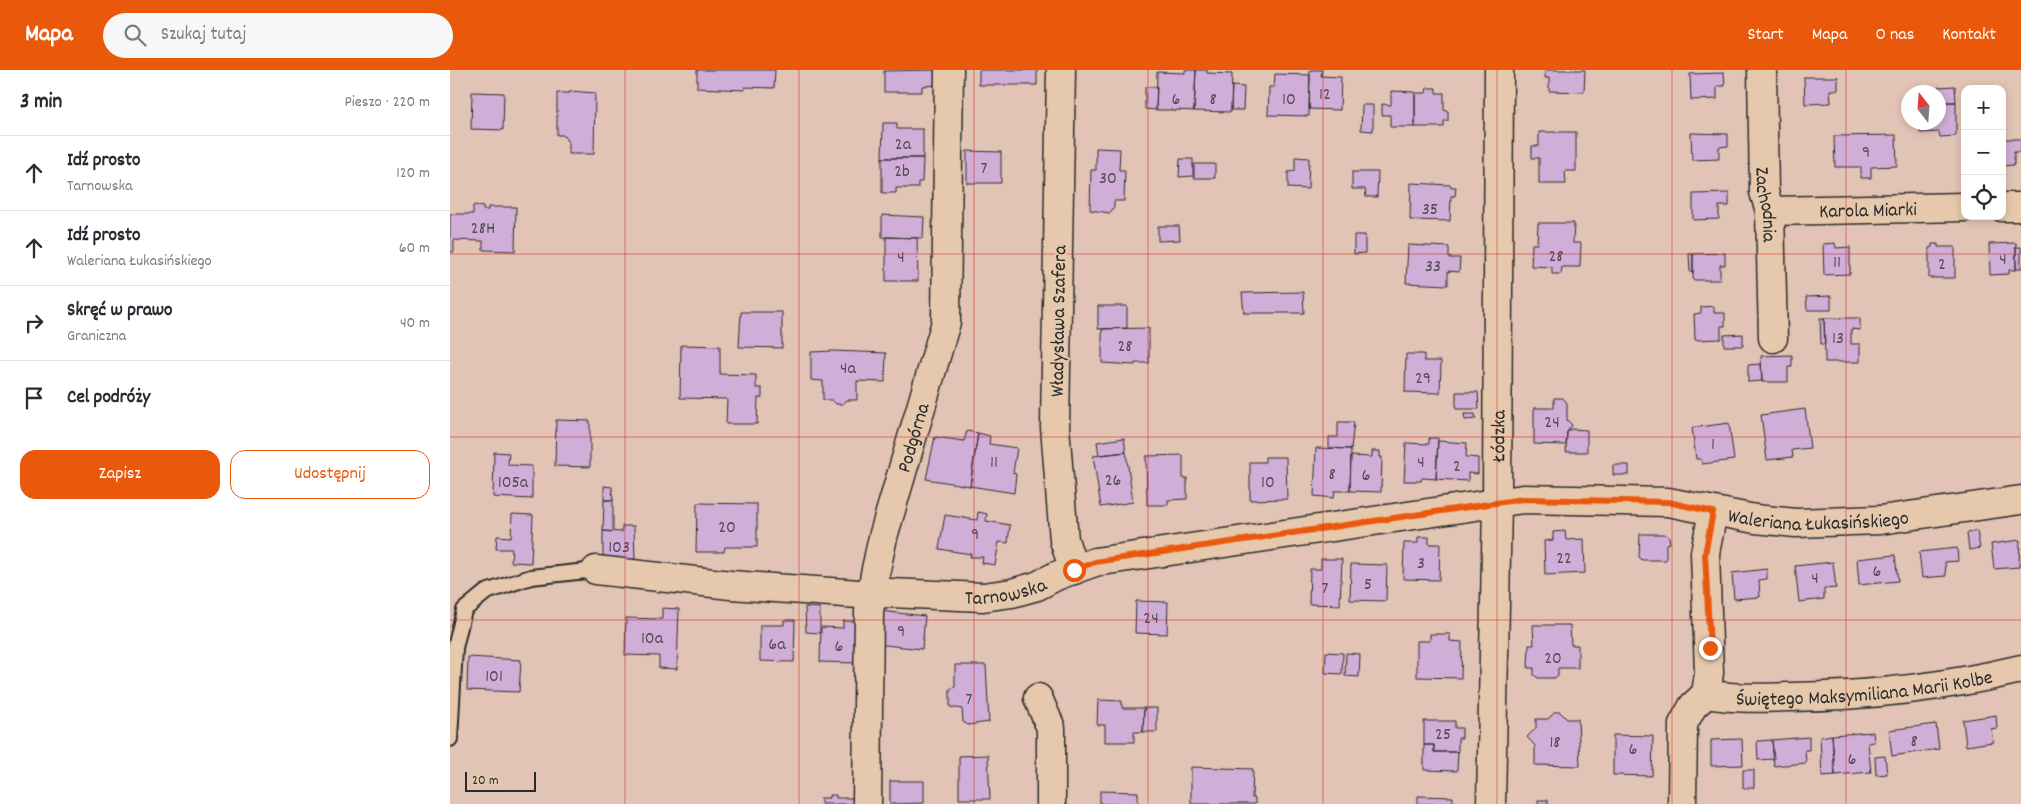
<!DOCTYPE html>
<html lang="pl">
<head>
<meta charset="utf-8">
<style>
	:root { --surface:#fff; --page:#f7f7f7; --text:#2b2b33; --muted:#7c7c81; --line:#e1e1e2; --accent:#ea580c }
	body { margin:0; font-family:Dekko,sans-serif; background:var(--page); color:var(--text) }
	.controls { position:absolute; right:15px; top:15px; display:grid; overflow:hidden; border-radius:10px; box-shadow:0 2px 8px #0003 }
	.controls button { width:45px; height:45px; display:grid; place-items:center; padding:0; border:0; border-bottom:1px solid var(--line); background:var(--surface); color:var(--text); font:25px sans-serif }
	.compass { position:absolute; left:1451px; top:15px; width:45px; height:45px; border-radius:50%; background:var(--surface); box-shadow:0 2px 8px #0003; rotate:343deg }
	.scale { position:absolute; left:15px; bottom:12px; width:71px; box-sizing:border-box; padding-left:5px; border:2px solid #2b2b2b; border-top:0; font-size:14px; line-height:18px; white-space:nowrap; color:#2b2b2b; -webkit-text-stroke:4px #e6c9ad; paint-order:stroke }
	.stop { position:absolute; width:15px; height:15px; margin:-11px; border:4px solid #ea580c; border-radius:50%; background:#fff }
	.stop.end { background:#ea580c; border-color:#fff; box-shadow:0 1px 5px #0008 }
	.list { margin:0; padding:0; list-style:none }
	h2 { display:flex; justify-content:space-between; align-items:center; height:65px; margin:0; padding:0 20px; font-size:21px }
	h2 small { font-size:16px; font-weight:400; color:var(--muted) }
	.list li { display:grid; grid-template-columns:32px 1fr auto; gap:15px; align-items:center; box-sizing:border-box; height:75px; padding:0 20px; border-top:1px solid var(--line) }
	.list b { display:block; font-size:19px; white-space:nowrap }
	.list p { margin:0; font-size:16px; white-space:nowrap; color:var(--muted) }
	.list em { font-size:16px; font-style:normal; color:var(--muted) }
	.actions { display:flex; gap:10px; padding:15px 20px }
	.actions a { flex:1; padding:11px 0; border:1px solid var(--accent); border-radius:15px; text-align:center; font-size:18px; color:var(--accent) }
	.actions .main { background:var(--accent); color:#fff }
	.icon { flex:none; width:28px; height:28px; fill:none; stroke:currentColor; stroke-width:2; stroke-linecap:round; stroke-linejoin:round }
	.map { position:relative; flex:none; width:1571px; height:734px; overflow:hidden }
	header { display:flex; align-items:center; gap:30px; box-sizing:border-box; height:70px; padding:0 25px; background:var(--accent); color:#fff }
	header strong { font-size:24px }
	nav { display:flex; gap:28px; margin-inline-start:auto; font-size:18px }
	.search { width:350px; height:45px; background:var(--page); display:flex; align-items:center; gap:12px; box-sizing:border-box; padding:0 18px; border-radius:28px; color:var(--muted); font-size:19px }
	main { display:flex }
	aside { flex:1; background:var(--surface) }
	.map>svg:first-child { display:block }
	.building { fill:#d1aed8; stroke:#2b2b2b }
	.lines { fill:none; stroke-linecap:round; stroke-linejoin:round }
	.service-casing { stroke:#2b2b2b; stroke-width:18 }
	.minor-casing { stroke:#2b2b2b; stroke-width:31 }
	.service { stroke:#e6c9ad; stroke-width:14 }
	.minor { stroke:#e6c9ad; stroke-width:28 }
	.route { stroke:#ea580c; stroke-width:6 }
	.grid { fill:none; stroke:#d62828; stroke-width:1; stroke-opacity:0.55 }
	.labels { text-anchor:middle; stroke-width:4; stroke-linejoin:round; paint-order:stroke }
	.number-label { font-size:18px; fill:#544c56 }
	.street-label { font-size:20px; fill:#2b2b2b; stroke:#e6c9ad }
</style>
</head>
<body>
<header>
<strong>Mapa</strong>
<div class="search"><svg class="icon" aria-label="search" viewBox="0 0 24 24"><circle cx="10" cy="10" r="6"/><path d="M15 15l6 6"/></svg>Szukaj tutaj</div>
<nav><a>Start</a><a>Mapa</a><a>O nas</a><a>Kontakt</a></nav>
</header>
<main>
<aside>
<h2>3 min<small>Pieszo · 220 m</small></h2>
<ul class="list">
<li><svg class="icon" aria-label="ahead" viewBox="0 0 24 24"><path d="M12 20V5M6 11l6-6 6 6"/></svg><div><b>Idź prosto</b><p>Tarnowska</p></div><em>120 m</em></li>
<li><svg class="icon" aria-label="ahead" viewBox="0 0 24 24"><path d="M12 20V5M6 11l6-6 6 6"/></svg><div><b>Idź prosto</b><p>Waleriana Łukasińskiego</p></div><em>60 m</em></li>
<li><svg class="icon" aria-label="right" viewBox="0 0 24 24"><path d="M7 20v-9h11M14 6l5 5-5 5"/></svg><div><b>Skręć w prawo</b><p>Graniczna</p></div><em>40 m</em></li>
<li><svg class="icon" aria-label="arrive" viewBox="0 0 24 24"><path d="M6 21V4h12l-3 4 3 4H6"/></svg><div><b>Cel podróży</b></div></li>
</ul>
<div class="actions"><a class="main">Zapisz</a><a>Udostępnij</a></div>
</aside>
<div class="map">
<svg width="1571" height="734" viewBox="0 0 1571 734">
	<rect width="100%" height="100%" fill="#e2c4b6"/>
	<filter id="ink" filterUnits="userSpaceOnUse"><feTurbulence type="fractalNoise" baseFrequency=".02" numOctaves="2"/><feDisplacementMap in="SourceGraphic" scale="10" xChannelSelector="R" yChannelSelector="G"/><feConvolveMatrix kernelMatrix="1 2 1 2 8 2 1 2 1" color-interpolation-filters="sRGB"/></filter>
	<g filter="url(#ink)">
		<path class="building" d="M247,0H325L324,18L295,17V20L247,18Z
			M489,0L490,15L472,16V22H434V1Z
			M529,0H587V15H529Z
			M735,0H746L744,41L726,40L725,42L723,40H706L707,2L735,3Z
			M746,0H757V3L782,4L781,42L744,41Z
			M860,0H872L871,6L891,7L890,40L859,39Z
			M1095,0H1135L1134,22L1099,21V8H1095Z
			M1274,3L1275,16H1267V29L1241,30L1240,4Z
			M825,4L860,5L859,46L818,45L819,17H824Z
			M1354,7H1388V20H1380L1381,33L1355,34Z
			M782,16L794,17L793,40H781Z
			M1505,16L1506,32H1491L1488,17Z
			M695,17H707L706,40L695,39Z
			M977,18H986V23H994V40L998,41V51H994V57H965V23H976Z
			M120,21L145,23L144,84H119V72L113,65H107V23H120Z
			M941,21L965,22V57H940V45H932V34L941,35Z
			M22,22L54,23L53,60L21,59Z
			M1469,22H1491V32H1506V66L1490,67L1489,62L1470,63V52H1488V22Z
			M912,35H923V61L911,60Z
			M433,53H447V59H473V88H432Z
			M1089,62H1126V101H1115L1116,114H1089V88H1082V76H1089Z
			M1241,63L1278,64V76L1269,77V89L1242,90Z
			M1446,65L1447,96L1421,97V108H1411V97H1385L1384,66Z
			M1552,69H1571V82H1564V95L1552,96Z
			M646,78L670,79L669,100H675L674,131H664V137L660,143L640,140L641,100H646Z
			M517,81L551,82V113H517Z
			M845,87L859,88L858,119L838,118V102L845,101Z
			M432,88H473L472,112H468V118H446V123H432Z
			M730,89H743V106L729,107Z
			M744,94H765V108H744Z
			M902,102H928L927,127H916L915,119H902Z
			M961,113L1001,115V117H1006L1005,126H1001L1000,151L960,150Z
			M1279,123V136H1269V149L1243,150V124Z
			M25,135L33,137V140H38V137H66L65,181L33,180V171L4,170V182H0V144H23V136Z
			M432,145L474,147L473,168L432,167Z
			M1088,153H1124L1123,173H1131L1130,197H1112L1111,204H1102V197L1081,196L1082,174H1087Z
			M708,156H729L730,170L708,171Z
			M904,165H915V183L904,184Z
			M436,167L467,168L468,211H436Z
			M1385,173L1386,178L1400,177V204L1374,205L1373,174Z
			M1566,173V200H1559V204L1540,205L1539,174Z
			M1482,174H1488V177H1505V208H1479V178L1482,177Z
			M958,175L999,177V188H1010L1009,202L998,201V215L956,213Z
			M1566,177H1571V199H1566Z
			M1275,183V195H1270V210H1243V184Z
			M1239,184H1243V203L1240,202Z
			M853,222L854,243H794L792,223Z
			M1381,226V240H1357L1356,227Z
			M648,236H677V258L648,259Z
			M1264,236V243H1275V256H1271V269L1245,270L1244,244L1251,243V237Z
			M291,242H332V278L289,277Z
			M1370,248H1374L1375,274H1371Z
			M1374,248H1410V260L1401,259V274H1410V292H1375Z
			M699,258V293H685V295L652,293V259Z
			M1293,264V276H1274V265Z
			M231,275L270,276V304L306,305V318H312V328H308L307,354H276L277,329L230,328Z
			M383,281L436,283L435,312L407,311V330H397L393,334H386L382,330H373V311L361,310V282Z
			M956,284H974V291H991L990,323L955,322Z
			M1342,285V297H1338V312H1312L1311,286Z
			M1311,294L1312,311L1298,312V295Z
			M1006,322H1028L1029,339H1006Z
			M1104,328H1113L1117,333V350L1122,355L1117,362L1116,375L1084,374V338H1104Z
			M1355,339L1360,378L1342,380L1343,387L1317,390L1311,345Z
			M1014,344H1025L1026,349L1015,350Z
			M106,350L140,351V397L105,396Z
			M888,352H904L901,379L879,378V367H888Z
			M1279,353L1284,390L1252,394L1251,389H1246L1242,358Z
			M1121,359L1137,360V382H1116L1117,362Z
			M517,361L528,363L520,416L476,409L485,367L514,371Z
			M528,363L540,366L539,374L567,378L563,403L566,404L564,423L520,416Z
			M674,368L676,382L649,385L647,372Z
			M979,368H988L986,409L972,408L971,411H954L956,373L979,374Z
			M988,371L1017,373L1016,387L1028,388V404L1018,403V411L986,409Z
			M866,378L901,379L900,421H885L884,428L864,426Z
			M922,381H930V387H932L931,422L900,421L901,386L922,387Z
			M44,382L59,383L58,395L82,396V429L43,427Z
			M676,382L683,432L651,437L643,386Z
			M733,385V408H737V429L718,430V435H697L696,386Z
			M815,387H836L837,429L800,430V392H815Z
			M1163,395H1179V405H1163Z
			M154,416L162,417L163,430H154Z
			M154,430H163V462L153,461Z
			M247,433L307,434V477H275L274,482H246Z
			M528,442L537,444L536,451L560,455L558,473L549,472L545,495L532,493L533,487H520L521,484L489,479L495,445L527,450Z
			M62,444L83,445L81,493L61,492L62,479H46L47,466L61,467Z
			M172,456H184L185,490H153V461L172,462Z
			M1115,461L1116,470L1134,469L1135,503L1095,505L1094,471L1103,470V462Z
			M1527,461L1530,478L1519,480L1517,463Z
			M1190,464H1215L1219,467L1220,473L1216,474V490H1192L1189,487Z
			M968,467H979V474H990L989,510L953,509L954,473H968Z
			M1570,470L1569,497L1544,499L1541,474Z
			M1507,478L1508,491L1495,492L1496,506L1472,508L1469,482Z
			M1445,485L1448,511L1409,515L1407,489Z
			M871,489H892L890,535L859,534L860,499H871Z
			M1383,492L1386,518L1374,519V529L1349,532L1345,496Z
			M901,494L937,495L936,531L900,530Z
			M1317,499V509L1309,510L1310,527L1284,529L1282,503Z
			M686,531L718,532L717,564L685,563Z
			M355,537L370,538V563L356,562Z
			M212,538L229,539L227,599L209,598V586L175,585L176,548L212,549Z
			M430,541L475,546L472,579L426,574Z
			M334,550H345L344,592L310,591V555H334Z
			M393,551H407L406,593L370,592L371,557L393,558Z
			M1083,555H1120L1121,575H1128V598H1108V605L1105,608H1088L1084,605V598H1078L1079,575H1084Z
			M980,564H1000V571L1012,572L1011,608L967,607V571H980Z
			M876,582L893,583L892,604L875,603Z
			M896,583L910,584L909,607L895,606Z
			M18,587L71,590L69,622L17,620Z
			M505,595H536L539,652L518,655L513,652L512,639L500,637V619L505,617Z
			M648,630L672,631V638H694L693,662H684V672H655V655H647Z
			M694,638H707V662H693Z
			M1105,642H1110L1117,649H1128L1130,696L1085,695V676L1077,667L1086,658V649H1098Z
			M1546,645L1547,658L1541,659L1543,672L1516,676L1513,650Z
			M974,651H1005V658H1012V668H1008V682H984V675H974Z
			M1486,654L1489,679L1442,686L1439,660Z
			M1423,662L1424,672L1418,673L1421,702L1385,705L1382,665Z
			M1163,665L1203,666L1202,706L1163,705Z
			M1382,665L1385,705L1372,706L1370,667Z
			M1359,667V680H1355L1356,693L1324,696L1322,670Z
			M1292,669L1293,695L1261,696V670Z
			M1322,670L1324,689L1308,690L1307,671Z
			M974,675H984V682H1008L1007,701L974,700Z
			M538,685L540,729H509V686Z
			M1435,686L1437,704L1426,705L1425,687Z
			M741,697L803,699L802,728H805V734H741Z
			M1293,700H1304V718H1293Z
			M440,711H474V733L440,734Z
			M650,721L688,722V734H650Z
			M379,725H386V728H403V734H371V728H379Z
			M968,726L1003,727V734H968Z
			M1088,730H1098V734H1088Z"/>
		<g class="lines">
			<g class="service-casing">
				<path id="service" d="M0,669L5,578L14,540L36,522L81,507L146,500"/>
			</g>
			<g class="minor-casing">
				<g id="minor">
					<path d="M611,0L605,357L614,470L624,500"/>
					<path id="s1" d="M1312,0L1314,122L1320,141L1323,268"/>
					<path d="M1552,137H1571"/>
					<path id="s2" d="M1320,141L1515,137"/>
					<path id="s3" d="M146,500L281,515L409,524L440,523L533,527L562,523L587,516L606,506L645,492L1073,429L1218,432L1305,449L1346,453L1430,450L1571,430"/>
					<path id="s4" d="M1256,624C1284,629 1312,628 1340,627C1417,626 1496,617 1571,599"/>
					<path d="M588,628L601,658V734"/>
					<path id="s5" d="M417,734L419,542L425,504L433,467L496,252L499,0"/>
					<path id="s6" d="M1041,734L1047,434L1049,0"/>
					<path d="M1232,734L1233,654L1243,636L1256,624L1259,603L1255,483L1263,442"/>
				</g>
			</g>
			<use href="#service" class="service"/>
			<use href="#minor" class="minor"/>
		</g>
	</g>
	<g class="lines" filter="url(#ink)">
		<path class="route" d="M624,500L645,492L1073,429L1218,432L1263,442L1255,484L1260,578"/>
	</g>
	<path class="grid" d="M175,0V734M349,0V734M524,0V734M698,0V734M873,0V734M1047,0V734M1222,0V734M1396,0V734M0,184H1571M0,367H1571M0,550H1571"/>
	<g class="labels">
		<g class="number-label">
			<text x="875" y="29">12</text>
			<text x="726" y="34">6</text>
			<text x="763" y="34">8</text>
			<text x="839" y="34">10</text>
			<text x="453" y="79">2a</text>
			<text x="1416" y="87">9</text>
			<text x="534" y="103">7</text>
			<text x="452" y="106">2b</text>
			<text x="658" y="113">30</text>
			<text x="980" y="144">35</text>
			<text x="33" y="163">28H</text>
			<text x="1106" y="191">28</text>
			<text x="451" y="192">4</text>
			<text x="1553" y="194">4</text>
			<text x="1387" y="197">11</text>
			<text x="1492" y="199">2</text>
			<text x="983" y="201">33</text>
			<text x="1388" y="273">13</text>
			<text x="675" y="281">28</text>
			<text x="398" y="303">4a</text>
			<text x="973" y="313">29</text>
			<text x="1102" y="357">24</text>
			<text x="1263" y="379">1</text>
			<text x="544" y="397">11</text>
			<text x="971" y="397">4</text>
			<text x="1007" y="401">2</text>
			<text x="882" y="409">8</text>
			<text x="916" y="410">6</text>
			<text x="663" y="415">26</text>
			<text x="63" y="417">105a</text>
			<text x="818" y="417">10</text>
			<text x="277" y="462">20</text>
			<text x="525" y="469">9</text>
			<text x="169" y="482">103</text>
			<text x="1114" y="493">22</text>
			<text x="971" y="498">3</text>
			<text x="1427" y="506">6</text>
			<text x="1365" y="513">4</text>
			<text x="918" y="519">5</text>
			<text x="875" y="523">7</text>
			<text x="701" y="553">24</text>
			<text x="451" y="566">9</text>
			<text x="202" y="573">10a</text>
			<text x="327" y="579">6a</text>
			<text x="389" y="581">6</text>
			<text x="1103" y="593">20</text>
			<text x="44" y="611">101</text>
			<text x="519" y="634">7</text>
			<text x="993" y="669">25</text>
			<text x="1464" y="676">8</text>
			<text x="1105" y="677">18</text>
			<text x="1183" y="684">6</text>
			<text x="1402" y="694">6</text>
		</g>
		<g class="street-label">
			<text dy="7" stroke="none"><textPath href="#s1" startOffset="135">Zachodnia</textPath></text>
			<text dy="7" stroke="none"><textPath href="#s2" startOffset="98">Karola Miarki</textPath></text>
			<text transform="translate(607 251) rotate(-89)" y="7">Władysława Szafera</text>
			<text dy="7" stroke="none"><textPath href="#s5" startOffset="372">Podgórna</textPath></text>
			<text dy="7" stroke="none"><textPath href="#s6" startOffset="368">Łódzka</textPath></text>
			<text dy="7" stroke="none"><textPath href="#s3" startOffset="1236">Waleriana Łukasińskiego</textPath></text>
			<text dy="7" stroke="none"><textPath href="#s3" startOffset="411">Tarnowska</textPath></text>
			<text dy="7" stroke="none"><textPath href="#s4" startOffset="159">Świętego Maksymiliana Marii Kolbe</textPath></text>
		</g>
	</g>
</svg>
<div class="controls">
<button>+</button>
<button>−</button>
<button><svg class="icon" aria-label="locate" viewBox="0 0 24 24"><circle cx="12" cy="12" r="6"/><path d="M12 2v4M12 18v4M2 12h4M18 12h4"/></svg></button>
</div>
<svg class="compass" viewBox="-18 -18 36 36"><path d="M0-13l5 13h-10z" fill="#e53935"/><path d="M0 13l5-13h-10z" fill="#7c7c81"/></svg>
<div class="scale">20 m</div>
<div class="stop" style="left:624px;top:500px"></div>
<div class="stop end" style="left:1260px;top:578px"></div>
</div>
</main>
</body>
</html>
